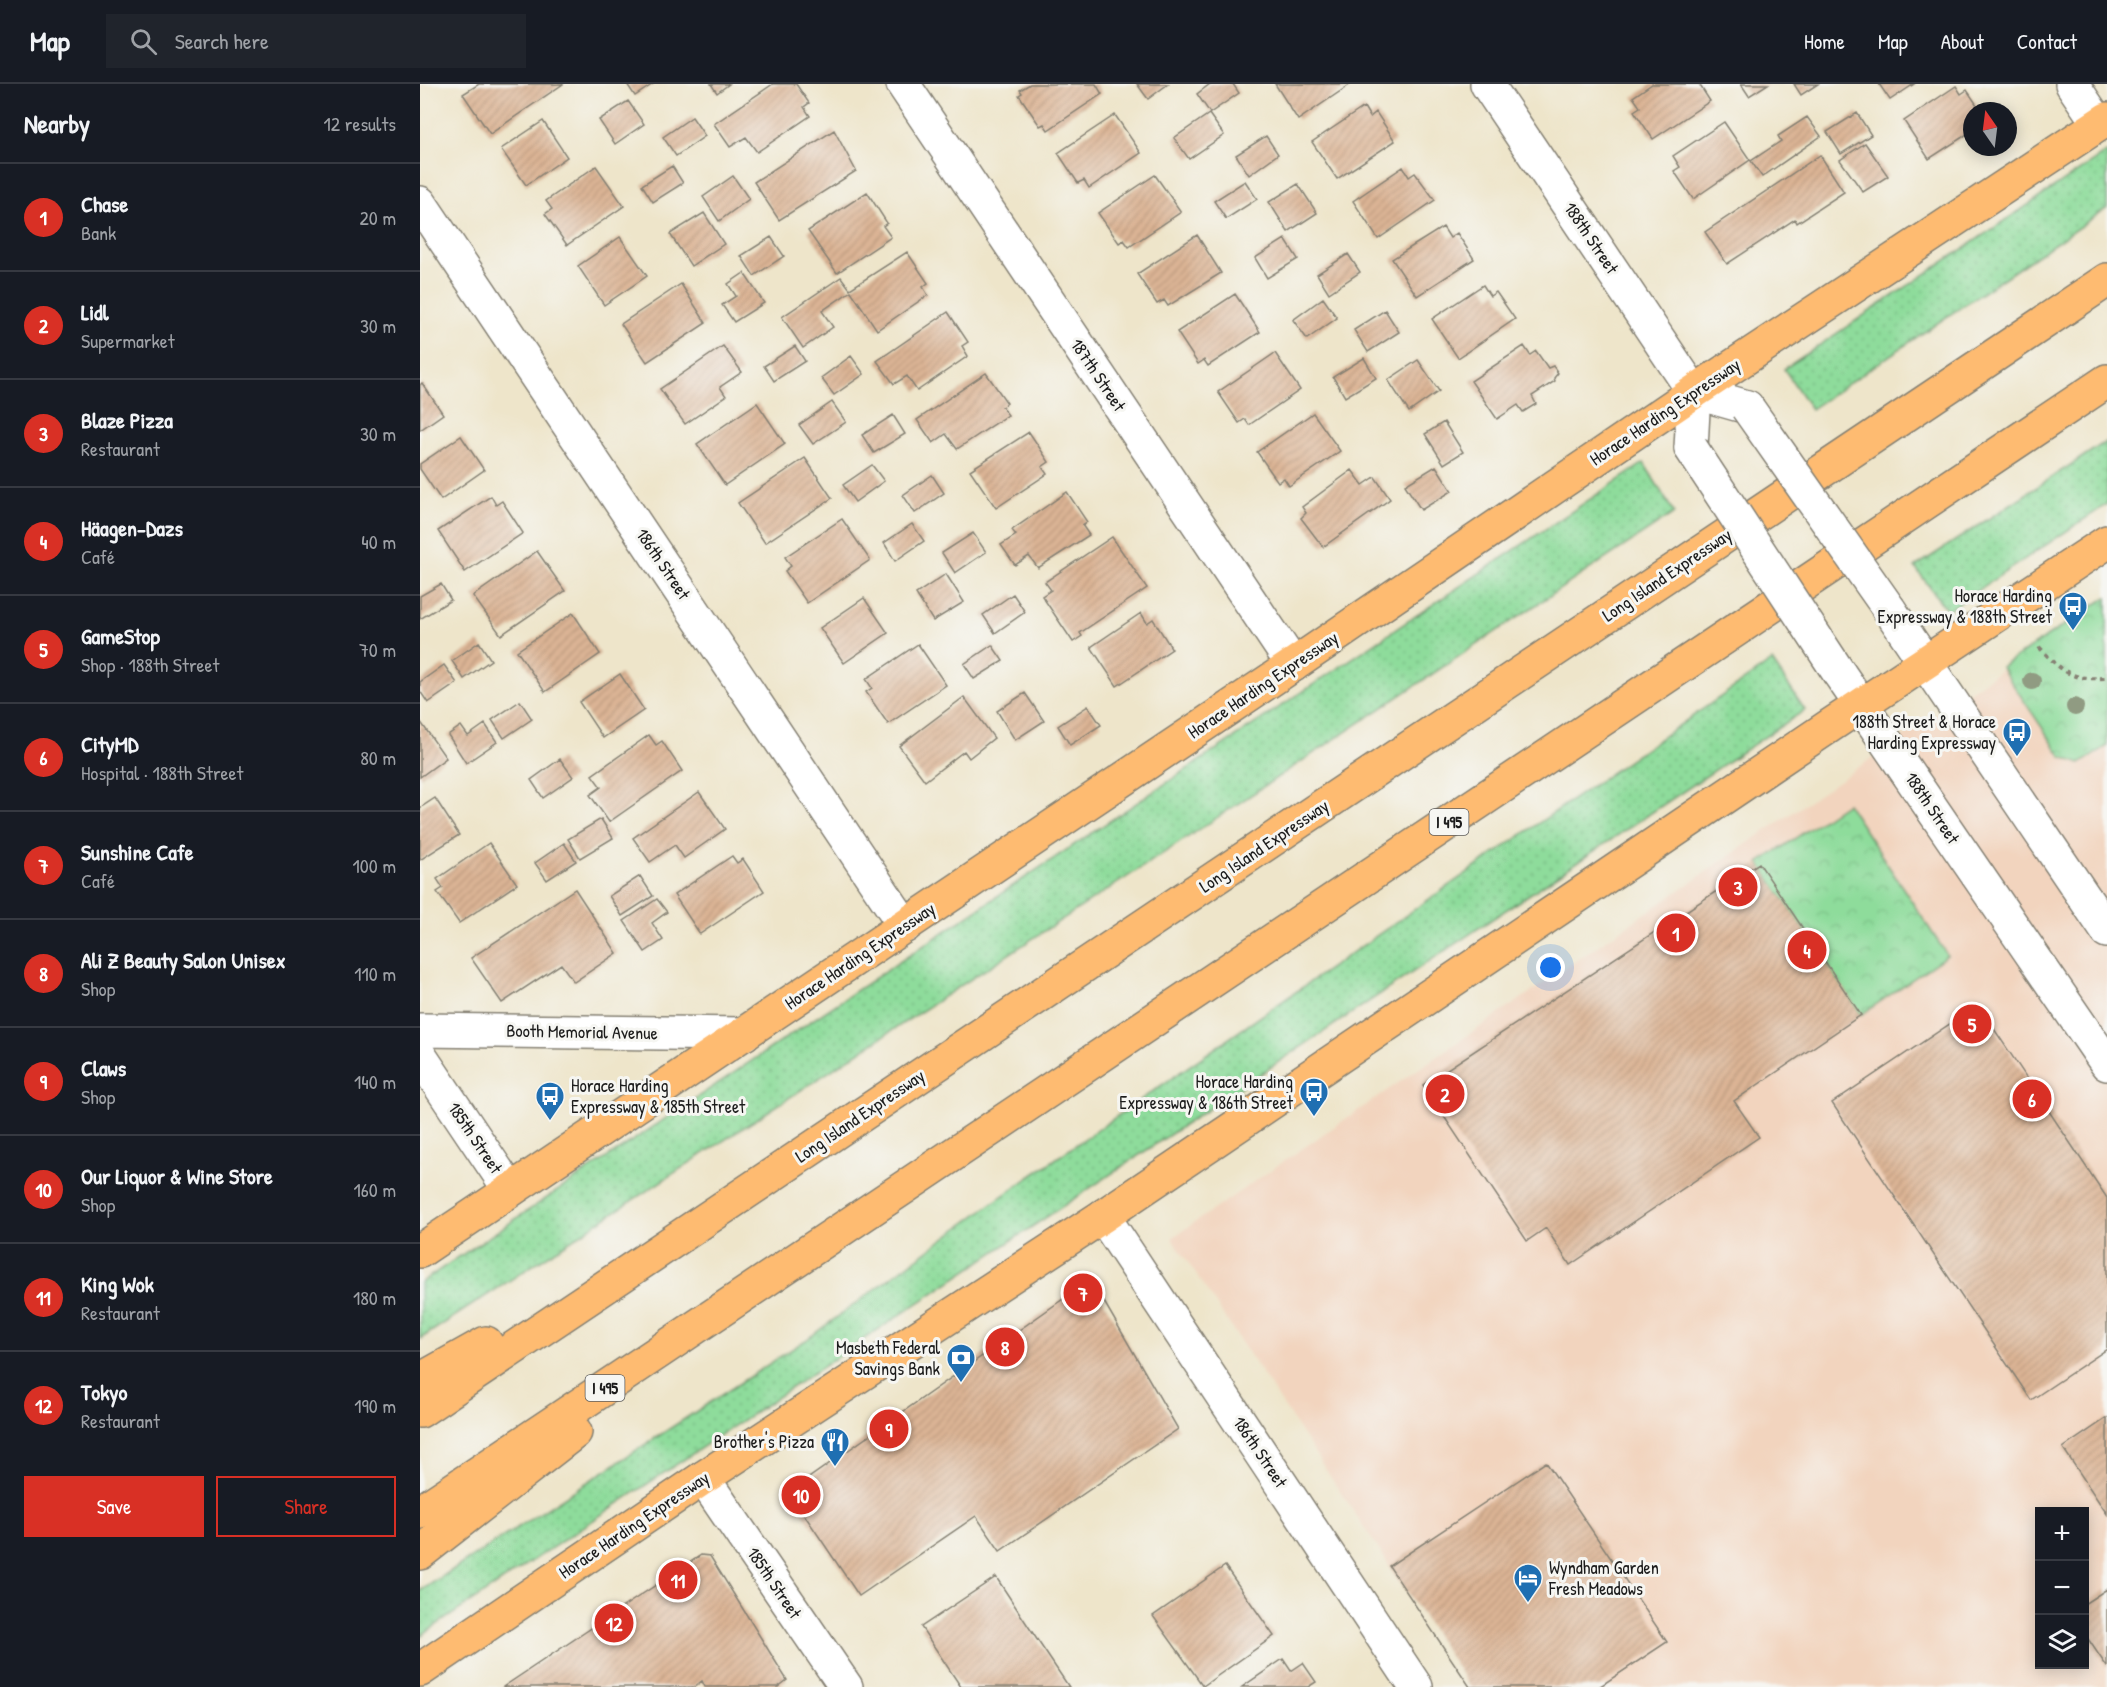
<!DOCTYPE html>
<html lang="en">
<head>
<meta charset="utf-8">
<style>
	:root { --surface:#171b24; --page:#20242c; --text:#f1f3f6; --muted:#9ea1a6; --line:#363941; --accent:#d93025 }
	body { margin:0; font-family:"Patrick Hand",sans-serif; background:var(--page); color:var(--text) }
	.controls { position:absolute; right:18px; bottom:18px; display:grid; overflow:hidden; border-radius:0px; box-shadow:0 3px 15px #0003 }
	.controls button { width:54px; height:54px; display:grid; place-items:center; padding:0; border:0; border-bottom:2px solid var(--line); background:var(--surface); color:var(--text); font:30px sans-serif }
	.compass { position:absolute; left:1543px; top:18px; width:54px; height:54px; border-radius:50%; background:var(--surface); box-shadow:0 3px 15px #0003; rotate:346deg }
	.you { position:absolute; left:1131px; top:884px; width:21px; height:21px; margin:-15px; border:4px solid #fff; border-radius:50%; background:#1a73e8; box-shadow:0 0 0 9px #1a73e833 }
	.badge { display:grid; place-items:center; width:39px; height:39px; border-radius:50%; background:var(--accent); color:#fff; font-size:20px; font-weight:700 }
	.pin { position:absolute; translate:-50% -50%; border:3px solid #fff; box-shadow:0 2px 6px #0006 }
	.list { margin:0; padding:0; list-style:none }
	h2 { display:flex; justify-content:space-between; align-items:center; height:78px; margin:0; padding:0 24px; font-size:26px }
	h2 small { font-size:20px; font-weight:400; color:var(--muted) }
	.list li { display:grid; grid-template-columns:39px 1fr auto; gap:18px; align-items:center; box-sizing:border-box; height:108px; padding:0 24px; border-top:2px solid var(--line) }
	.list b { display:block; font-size:22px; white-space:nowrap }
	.list p { margin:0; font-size:20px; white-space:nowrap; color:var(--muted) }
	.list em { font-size:20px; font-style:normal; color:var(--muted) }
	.actions { display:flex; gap:12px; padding:18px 24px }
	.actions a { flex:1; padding:14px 0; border:2px solid var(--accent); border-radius:0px; text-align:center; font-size:21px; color:var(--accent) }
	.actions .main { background:var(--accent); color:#fff }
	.icon { flex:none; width:33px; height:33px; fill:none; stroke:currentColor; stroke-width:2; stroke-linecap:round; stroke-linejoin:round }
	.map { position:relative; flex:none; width:1687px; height:1603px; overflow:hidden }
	header { display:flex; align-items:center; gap:36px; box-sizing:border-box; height:84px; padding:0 30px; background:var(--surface); border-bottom:2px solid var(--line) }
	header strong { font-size:28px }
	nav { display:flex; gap:33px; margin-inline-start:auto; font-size:21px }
	.search { width:420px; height:54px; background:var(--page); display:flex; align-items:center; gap:15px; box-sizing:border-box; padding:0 21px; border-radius:0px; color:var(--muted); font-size:22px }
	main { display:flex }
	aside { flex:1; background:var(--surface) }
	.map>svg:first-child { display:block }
	.built { fill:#f2d4be; fill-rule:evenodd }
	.grass { fill:url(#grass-dots); stroke:#557c5c; stroke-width:1.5 }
	.park { fill:url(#park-crowns); stroke:#557c5c; stroke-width:1.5 }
	.building { fill:url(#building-hatch) }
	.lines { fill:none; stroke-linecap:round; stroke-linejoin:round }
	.minor-casing { stroke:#858073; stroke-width:36 }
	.major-casing { stroke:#858073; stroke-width:36 }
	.highway-casing { stroke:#858073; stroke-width:36 }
	.path { stroke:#858073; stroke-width:4; stroke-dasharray:4.5 4.5; stroke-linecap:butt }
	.minor { stroke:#fff; stroke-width:33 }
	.major { stroke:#febb71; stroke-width:33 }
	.highway { stroke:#febb71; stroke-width:33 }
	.minor-bridge-casing { stroke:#858073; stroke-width:36; stroke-linecap:butt }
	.minor-bridge { stroke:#fff; stroke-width:33 }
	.tree { fill:#909b82 }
	.labels { text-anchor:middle; stroke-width:6; stroke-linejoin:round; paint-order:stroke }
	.shield { fill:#f6f6f2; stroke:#5d5d5c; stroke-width:1.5 }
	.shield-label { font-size:16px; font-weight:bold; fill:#1c1c1c }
	.street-label { font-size:18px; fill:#1c1c1c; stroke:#f6f6f2 }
	.poi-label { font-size:18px; fill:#1c1c1c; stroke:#f6f6f2; text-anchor:end }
</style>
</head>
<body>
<header>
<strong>Map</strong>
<div class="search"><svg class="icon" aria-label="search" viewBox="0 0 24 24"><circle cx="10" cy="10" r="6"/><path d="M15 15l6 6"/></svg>Search here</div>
<nav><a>Home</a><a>Map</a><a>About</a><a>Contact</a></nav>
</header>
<main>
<aside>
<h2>Nearby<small>12 results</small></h2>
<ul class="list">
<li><span class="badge">1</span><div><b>Chase</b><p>Bank</p></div><em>20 m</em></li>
<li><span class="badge">2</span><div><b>Lidl</b><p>Supermarket</p></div><em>30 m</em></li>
<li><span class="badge">3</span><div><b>Blaze Pizza</b><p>Restaurant</p></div><em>30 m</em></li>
<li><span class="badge">4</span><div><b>Häagen-Dazs</b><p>Café</p></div><em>40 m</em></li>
<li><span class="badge">5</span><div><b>GameStop</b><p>Shop · 188th Street</p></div><em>70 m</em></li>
<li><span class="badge">6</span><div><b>CityMD</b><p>Hospital · 188th Street</p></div><em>80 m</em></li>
<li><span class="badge">7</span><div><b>Sunshine Cafe</b><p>Café</p></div><em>100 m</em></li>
<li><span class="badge">8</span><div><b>Ali Z Beauty Salon Unisex</b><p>Shop</p></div><em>110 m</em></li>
<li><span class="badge">9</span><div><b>Claws</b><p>Shop</p></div><em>140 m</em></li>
<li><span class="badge">10</span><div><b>Our Liquor &amp; Wine Store</b><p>Shop</p></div><em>160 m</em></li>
<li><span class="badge">11</span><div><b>King Wok</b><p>Restaurant</p></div><em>180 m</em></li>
<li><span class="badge">12</span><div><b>Tokyo</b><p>Restaurant</p></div><em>190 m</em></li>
</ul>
<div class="actions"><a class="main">Save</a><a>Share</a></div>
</aside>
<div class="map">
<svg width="1687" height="1603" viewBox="0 0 1687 1603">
	<defs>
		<pattern id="grass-dots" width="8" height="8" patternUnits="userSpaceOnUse" patternTransform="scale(1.5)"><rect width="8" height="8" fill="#8edc9b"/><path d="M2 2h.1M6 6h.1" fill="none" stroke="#7abc85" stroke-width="1.8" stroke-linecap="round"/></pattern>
		<pattern id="park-crowns" width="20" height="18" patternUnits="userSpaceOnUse" patternTransform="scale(1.5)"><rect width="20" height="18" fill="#8edc9b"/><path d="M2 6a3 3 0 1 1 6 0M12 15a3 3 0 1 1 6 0" fill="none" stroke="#7abc85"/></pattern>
		<pattern id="building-hatch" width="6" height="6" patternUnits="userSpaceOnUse" patternTransform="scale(1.5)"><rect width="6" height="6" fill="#dbb494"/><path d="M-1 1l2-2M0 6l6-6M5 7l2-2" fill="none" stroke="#bb9a7f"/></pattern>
	</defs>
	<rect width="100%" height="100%" fill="#f6f6f2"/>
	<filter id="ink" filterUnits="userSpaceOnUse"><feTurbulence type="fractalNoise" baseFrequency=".0167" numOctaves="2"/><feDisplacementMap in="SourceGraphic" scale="12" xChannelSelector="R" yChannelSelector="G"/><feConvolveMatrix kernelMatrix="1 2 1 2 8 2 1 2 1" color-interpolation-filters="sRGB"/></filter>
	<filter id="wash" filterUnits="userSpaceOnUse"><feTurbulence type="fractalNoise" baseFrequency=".008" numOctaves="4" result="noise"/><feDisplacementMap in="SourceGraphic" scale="24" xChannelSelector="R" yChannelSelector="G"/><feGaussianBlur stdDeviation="1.35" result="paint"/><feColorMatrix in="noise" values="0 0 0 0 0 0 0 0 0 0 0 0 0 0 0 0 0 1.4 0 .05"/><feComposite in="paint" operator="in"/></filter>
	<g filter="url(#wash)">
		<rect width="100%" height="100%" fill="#eee5ca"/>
		<path class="built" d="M1687,513V1603H1050L752,1154ZM1620,1428H1664V1580H1620Z"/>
		<path class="grass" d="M1687,68V124L1391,325L1364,285Z
			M1687,357V420L1527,527L1495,483Z
			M1224,379L1254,429L753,763L0,1255V1199Z
			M1352,577L1385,626L0,1552V1507L386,1256L575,1117Z"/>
		<path class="park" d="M1687,513V662L1660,680L1642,673L1581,583Z
			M1427,719L1527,871L1441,931L1339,779Z"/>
		<g id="blocks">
			<path class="building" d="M59,0H143L70,50L43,10Z
				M207,0H233L215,12Z
				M291,0H309L297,9Z
				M353,0H376L389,19L384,23L390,32L337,68L326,53L310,63L294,40Z
				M610,0H676L682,10L628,46L624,40L620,42L599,11L602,9L600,6Z
				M717,0H748L728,15Z
				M790,0H813L819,9L790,29L777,10Z
				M855,0H931L878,36Z
				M1232,0H1279L1290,17L1233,55L1214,27L1220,23L1213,13Z
				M1321,0H1348L1329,12Z
				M1374,0H1398L1381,11Z
				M1459,0H1494L1470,16Z
				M1536,2L1541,10L1547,6L1561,27H1552V47L1509,75L1484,37Z
				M208,17L224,40L195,60L179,36Z
				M944,23L950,33L956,28L975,57L917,95L892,58Z
				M1437,29L1451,51L1421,70L1407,48Z
				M789,30L804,51L769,75L754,54Z
				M695,31L721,69L669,104L664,96L658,99L638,69Z
				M272,33L285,52L256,72L243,53Z
				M1387,33L1401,52L1342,93L1331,77L1361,57L1358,52Z
				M123,37L147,73L106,101L81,65Z
				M1304,38L1330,76L1273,115L1254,87L1260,83L1253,72Z
				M414,46L436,87L359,136L334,98Z
				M846,52L858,70L829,91L816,71Z
				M1445,59L1468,92L1443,108L1420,76Z
				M1400,71L1424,108L1377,139L1375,135L1307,180L1285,148Z
				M176,82L204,122L147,161L125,130L132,125L126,117Z
				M252,82L263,99L233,118L222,101Z
				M983,83L989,93L995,89L1015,116L958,155L933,117Z
				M735,91L761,128L709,163L704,156L699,159L678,129Z
				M313,92L329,115L299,137L283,113Z
				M825,97L837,115L806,135L794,117Z
				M878,100L897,129L868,148L849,118Z
				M447,108L467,139L463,142L471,153L417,189L388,147Z
				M284,129L304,160L271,182L250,150Z
				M1023,143L1030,154L1037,149L1054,175L997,212L972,175Z
				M777,151L801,189L748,222L744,216L737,220L717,190Z
				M200,153L227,192L184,221L158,182Z
				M351,153L364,172L334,192L321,172Z
				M865,155L878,175L847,194L835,174Z
				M487,168L508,199L503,203L508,211L457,246L431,207L402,227L413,243L383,264L362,233L421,193L430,205Z
				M928,170L940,188L909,209L897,190Z
				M324,189L344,219L314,238L302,221L316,212L308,200Z
				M261,200L286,239L227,278L201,240Z
				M1063,201L1070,212L1076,208L1095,235L1038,274L1012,235Z
				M815,210L840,248L788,282L784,276L778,280L757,248Z
				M903,214L917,234L887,255L873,236Z
				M965,226L979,248L948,268L934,246Z
				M528,228L548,258L542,262L548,272L497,307L487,292L474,300L457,277Z
				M303,262L322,288L300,303L306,312L265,340L240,305Z
				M375,262L385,277L354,297L344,282Z
				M1104,262L1110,271L1116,267L1128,284L1133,282L1138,289L1134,294L1135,297L1112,312L1116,320L1103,328L1098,321L1077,335L1051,297Z
				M855,269L880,306L829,341L825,335L819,339L798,308Z
				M431,272L444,290L414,311L401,294Z
				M944,274L956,294L925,313L913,293Z
				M998,276L1019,307L989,328L968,296Z
				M566,289L587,319L582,323L588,331L537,365L526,350L513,359L497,336Z
				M2,299L23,330L0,346V301Z
				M412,318L426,338L393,360L379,341Z
				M337,319L365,360L305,401L277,360Z
				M893,329L920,367L869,402L864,394L858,398L837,368Z
				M473,331L485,350L454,369L442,351Z
				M1024,338L1043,368L1024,380L1005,350Z
				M609,348L629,378L622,383L627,390L576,424L550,386Z
				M41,352L64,386L21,416L0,385V380Z
				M385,374L412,414L345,459L318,419Z
				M452,381L464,397L435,418L423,401Z
				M1016,382L1032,407L1001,426L985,401Z
				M932,386L943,401L955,393L970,415L903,463L881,434L886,429L882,423Z
				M512,391L524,409L495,429L483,411Z
				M647,408L667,438L662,441L669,451L618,484L609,472L595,481L581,461L596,451L592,446Z
				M71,412L76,421L82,417L103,449L45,488L18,447Z
				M422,435L450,476L387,519L365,487L371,482L365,473Z
				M492,440L504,457L475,477L464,459Z
				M553,449L566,468L535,489L522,469Z
				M692,453L727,504L660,549L662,552L653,558L622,512L631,506L625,498Z
				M117,467L145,507L81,551L53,512Z
				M526,490L544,518L513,537L496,510Z
				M21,500L31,516L0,535V512Z
				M593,510L605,528L575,549L563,531Z
				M444,514L468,549L424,579L400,544Z
				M153,529L180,570L125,608L97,567Z
				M721,529L727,539L733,535L752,565L697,602L671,563Z
				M59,558L71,576L44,595L32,577Z
				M498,560L526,601L468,640L446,608L452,604L446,595Z
				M572,561L583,577L554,595L544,580Z
				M24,581L37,599L8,619L0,607V598Z
				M200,590L224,626L183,654L159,618Z
				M605,609L624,637L595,656L577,627Z
				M544,613L574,654L549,674L544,667L505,697L479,662Z
				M100,617L112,635L84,654L72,636Z
				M668,622L681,641L650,661L638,642Z
				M0,637L26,674L0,693Z
				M65,640L77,658L46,679L28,651L41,642L48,652Z
				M229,651L236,661L242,657L262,687L189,738L170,711L181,703L172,691Z
				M140,675L153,693L123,714L111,696Z
				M279,708L305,745L264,774L255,761L230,778L213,754Z
				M15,714L39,751L0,776V724Z
				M181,735L193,754L160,774L148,755Z
				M69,759L97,800L39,839L17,808L23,804L17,795Z
				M144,759L156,777L127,796L115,779Z
				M312,772L317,779L323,775L344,807L280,850L254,811Z
				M1339,779L1441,931L1314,1017L1339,1053L1150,1181L1126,1144L1107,1157L1003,1001Z
				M220,792L233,812L202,832L189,812Z
				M155,805L197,869L154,898L141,880L82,919L51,874Z
				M237,815L247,828L232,839L243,856L225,868L204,837Z
				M1558,921L1687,1114V1265L1611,1316L1412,1019Z
				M663,1201L676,1204L758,1345L580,1467L556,1432L439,1512L369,1408Z
				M1687,1334V1430L1643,1364Z
				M1126,1378L1247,1558L1179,1603H1050L969,1482Z
				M281,1471L290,1472L367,1596L358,1603H285L282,1597L274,1603H83Z
				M805,1482L854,1552L783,1602L733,1532Z
				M576,1493L616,1554L649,1603H541L501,1543Z
				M1687,1505V1583L1664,1549V1520Z
				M863,1575L871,1587L883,1579L896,1598L888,1603H822Z"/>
		</g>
	</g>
	<g filter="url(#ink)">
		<use href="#blocks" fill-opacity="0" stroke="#858073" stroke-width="1.5"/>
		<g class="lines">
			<g class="minor-casing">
				<path id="minor" d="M483,0L873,581
					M1067,0L1274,308L1271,364
					M1652,0L1679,40
					M0,119L485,842
					M1274,308L1327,323
					M1469,525L1687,847
					M1419,589L1687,980
					M0,946L324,950
					M0,972L90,1106
					M683,1132L996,1603
					M283,1394L426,1603"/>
			</g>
			<g class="major-casing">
				<path id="major" d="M0,1167L873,581L1274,308L1687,35
					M0,1586L283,1394L683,1132L1411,641L1687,458"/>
			</g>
			<g class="highway-casing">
				<path id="highway" d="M0,1296L66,1259
					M0,1327L1687,196
					M0,1428L1687,297
					M0,1469L155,1348"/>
			</g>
			<path class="path" d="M1619,563C1644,589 1650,596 1687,594"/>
			<use href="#minor" class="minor"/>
			<use href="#major" class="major"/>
			<use href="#highway" class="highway"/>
			<g class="minor-bridge-casing">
				<path id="minor-bridge" d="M1327,323L1469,525
					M1271,364L1419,589"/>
			</g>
			<use href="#minor-bridge" class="minor-bridge"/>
		</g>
		<g class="tree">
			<circle cx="1612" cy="597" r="9"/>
			<circle cx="1655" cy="623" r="9"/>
		</g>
	</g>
	<defs>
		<g id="bus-pin" transform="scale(1.5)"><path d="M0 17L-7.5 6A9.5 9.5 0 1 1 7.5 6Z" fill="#1f6fb2" stroke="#f6f6f2"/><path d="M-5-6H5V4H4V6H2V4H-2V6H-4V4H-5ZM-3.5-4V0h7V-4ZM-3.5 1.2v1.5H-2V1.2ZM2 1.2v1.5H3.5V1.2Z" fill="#fff"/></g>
		<g id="bank-pin" transform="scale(1.5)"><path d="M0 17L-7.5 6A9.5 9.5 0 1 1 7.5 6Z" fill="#1f6fb2" stroke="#f6f6f2"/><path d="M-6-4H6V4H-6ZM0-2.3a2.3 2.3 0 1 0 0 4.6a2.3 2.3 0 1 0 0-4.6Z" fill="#fff"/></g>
		<g id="restaurant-pin" transform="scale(1.5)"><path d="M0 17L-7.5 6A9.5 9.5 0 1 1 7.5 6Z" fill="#1f6fb2" stroke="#f6f6f2"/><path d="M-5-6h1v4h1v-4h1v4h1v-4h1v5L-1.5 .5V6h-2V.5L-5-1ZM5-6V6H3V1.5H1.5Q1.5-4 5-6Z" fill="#fff"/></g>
		<g id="hotel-pin" transform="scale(1.5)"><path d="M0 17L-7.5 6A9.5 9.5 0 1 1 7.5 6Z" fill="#1f6fb2" stroke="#f6f6f2"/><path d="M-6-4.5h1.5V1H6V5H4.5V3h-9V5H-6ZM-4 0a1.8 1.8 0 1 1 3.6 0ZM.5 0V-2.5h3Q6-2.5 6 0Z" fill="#fff"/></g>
	</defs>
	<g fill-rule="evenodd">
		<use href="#bus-pin" x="1653" y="522"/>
		<use href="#bus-pin" x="1597" y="648"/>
		<use href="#bus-pin" x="894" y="1008"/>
		<use href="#bus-pin" x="130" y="1012"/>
		<use href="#bank-pin" x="541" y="1274"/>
		<use href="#restaurant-pin" x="415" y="1358"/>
		<use href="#hotel-pin" x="1108" y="1494"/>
	</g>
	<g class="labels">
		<g class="shield">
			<rect x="1009.5" y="725" width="39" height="26" rx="4.5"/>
			<rect x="165.5" y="1291" width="39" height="26" rx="4.5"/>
		</g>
		<g class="shield-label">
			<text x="1029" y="744">I 495</text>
			<text x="185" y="1310">I 495</text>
		</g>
		<g class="street-label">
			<text transform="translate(1171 154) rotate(56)" y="6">188th Street</text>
			<text transform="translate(678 291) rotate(56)" y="6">187th Street</text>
			<text transform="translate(1245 328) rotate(-34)" y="6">Horace Harding Expressway</text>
			<text transform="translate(243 480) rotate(56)" y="6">186th Street</text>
			<text transform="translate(1247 491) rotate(-34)" y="6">Long Island Expressway</text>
			<text transform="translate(843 601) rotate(-34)" y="6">Horace Harding Expressway</text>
			<text transform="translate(1512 724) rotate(56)" y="6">188th Street</text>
			<text transform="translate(844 762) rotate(-34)" y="6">Long Island Expressway</text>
			<text transform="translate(440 872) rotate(-34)" y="6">Horace Harding Expressway</text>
			<text transform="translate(162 948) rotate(1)" y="6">Booth Memorial Avenue</text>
			<text transform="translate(440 1032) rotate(-34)" y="6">Long Island Expressway</text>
			<text transform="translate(55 1054) rotate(56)" y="6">185th Street</text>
			<text transform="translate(840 1368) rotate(56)" y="6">186th Street</text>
			<text transform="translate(214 1441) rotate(-34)" y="6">Horace Harding Expressway</text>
			<text transform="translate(354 1499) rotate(56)" y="6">185th Street</text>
		</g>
		<g class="poi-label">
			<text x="1632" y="518">Horace Harding<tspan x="1632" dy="21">Expressway &amp; 188th Street</tspan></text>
			<text x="1576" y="644">188th Street &amp; Horace<tspan x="1576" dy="21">Harding Expressway</tspan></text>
			<text x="873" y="1004">Horace Harding<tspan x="873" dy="21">Expressway &amp; 186th Street</tspan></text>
			<text x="151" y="1008" text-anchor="start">Horace Harding<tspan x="151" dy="21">Expressway &amp; 185th Street</tspan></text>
			<text x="520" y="1270">Masbeth Federal<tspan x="520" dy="21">Savings Bank</tspan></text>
			<text x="394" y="1364">Brother's Pizza</text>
			<text x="1129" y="1490" text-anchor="start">Wyndham Garden<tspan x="1129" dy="21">Fresh Meadows</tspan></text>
		</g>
	</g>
</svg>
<div class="controls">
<button>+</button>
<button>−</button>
<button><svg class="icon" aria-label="layers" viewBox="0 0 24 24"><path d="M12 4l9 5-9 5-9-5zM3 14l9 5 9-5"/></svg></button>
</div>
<svg class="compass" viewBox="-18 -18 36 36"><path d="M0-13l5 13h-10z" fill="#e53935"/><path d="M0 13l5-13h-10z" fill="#9ea1a6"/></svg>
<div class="you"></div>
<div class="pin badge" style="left:1256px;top:849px">1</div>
<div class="pin badge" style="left:1025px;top:1010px">2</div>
<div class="pin badge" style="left:1318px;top:803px">3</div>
<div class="pin badge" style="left:1387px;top:866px">4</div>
<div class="pin badge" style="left:1552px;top:940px">5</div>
<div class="pin badge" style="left:1612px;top:1015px">6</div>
<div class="pin badge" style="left:663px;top:1209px">7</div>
<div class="pin badge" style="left:585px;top:1263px">8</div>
<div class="pin badge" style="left:469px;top:1345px">9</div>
<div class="pin badge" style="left:381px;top:1411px">10</div>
<div class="pin badge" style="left:258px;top:1496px">11</div>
<div class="pin badge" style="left:194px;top:1539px">12</div>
</div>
</main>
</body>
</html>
